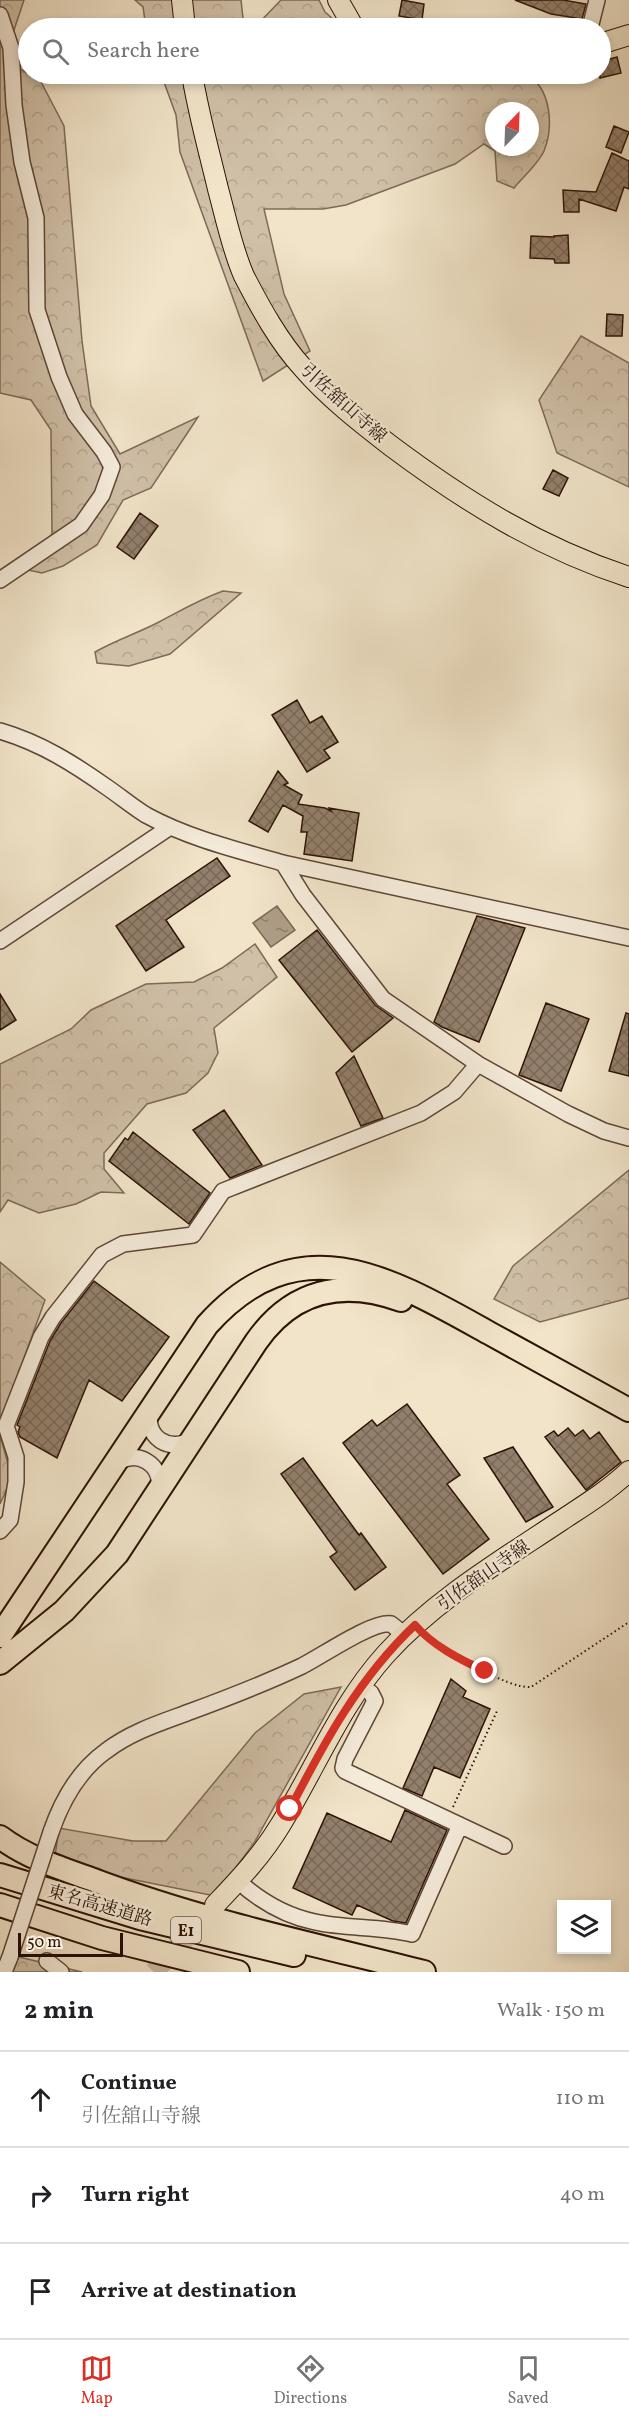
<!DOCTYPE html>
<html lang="en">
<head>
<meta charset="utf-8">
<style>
	:root { --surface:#fff; --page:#f6f6f6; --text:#202124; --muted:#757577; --line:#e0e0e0; --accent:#d93025 }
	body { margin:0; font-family:Vollkorn,"Noto Serif JP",serif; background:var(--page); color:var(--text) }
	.controls { position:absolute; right:18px; bottom:18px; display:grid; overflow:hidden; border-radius:0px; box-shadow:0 3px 9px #0003 }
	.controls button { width:54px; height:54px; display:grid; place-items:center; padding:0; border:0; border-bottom:2px solid var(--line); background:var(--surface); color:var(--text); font:30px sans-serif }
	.compass { position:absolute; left:485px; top:102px; width:54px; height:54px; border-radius:50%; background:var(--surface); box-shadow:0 3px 9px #0003; rotate:23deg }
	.scale { position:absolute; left:18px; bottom:15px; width:105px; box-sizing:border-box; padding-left:6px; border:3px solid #2d1307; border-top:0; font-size:16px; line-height:21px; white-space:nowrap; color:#2d1307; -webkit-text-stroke:4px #f6eddc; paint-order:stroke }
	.stop { position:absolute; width:18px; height:18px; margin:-14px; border:4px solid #d93025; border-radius:50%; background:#fff }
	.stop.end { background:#d93025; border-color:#fff; box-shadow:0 2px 6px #0008 }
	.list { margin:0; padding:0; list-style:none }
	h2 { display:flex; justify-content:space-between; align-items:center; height:78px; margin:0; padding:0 24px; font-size:26px }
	h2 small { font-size:20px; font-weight:400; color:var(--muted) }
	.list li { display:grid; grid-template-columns:39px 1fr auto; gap:18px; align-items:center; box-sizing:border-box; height:96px; padding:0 24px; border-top:2px solid var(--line) }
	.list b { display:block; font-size:22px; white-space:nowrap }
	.list p { margin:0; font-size:20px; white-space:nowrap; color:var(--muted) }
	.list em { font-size:20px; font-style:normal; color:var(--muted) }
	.icon { flex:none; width:33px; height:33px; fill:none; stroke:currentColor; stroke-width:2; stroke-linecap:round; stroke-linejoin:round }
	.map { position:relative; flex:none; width:629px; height:1972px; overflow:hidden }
	.search { position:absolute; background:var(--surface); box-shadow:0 3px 9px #0003; left:18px; right:18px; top:18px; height:66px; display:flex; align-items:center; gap:15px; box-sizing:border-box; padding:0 21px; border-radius:33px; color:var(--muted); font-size:22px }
	.sheet { height:366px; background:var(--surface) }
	nav { display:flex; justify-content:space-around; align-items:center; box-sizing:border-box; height:84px; border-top:2px solid var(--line); background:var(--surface); font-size:16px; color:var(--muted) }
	nav a { display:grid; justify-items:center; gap:3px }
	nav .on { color:var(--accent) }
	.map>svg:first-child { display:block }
	.forest { fill:url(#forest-crowns); stroke:#7e6a58; stroke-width:1.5; fill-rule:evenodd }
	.water { fill:url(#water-ripples); stroke:#7a6654; stroke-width:1.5 }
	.building { fill:url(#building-cross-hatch); stroke:#2d1307; stroke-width:1.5 }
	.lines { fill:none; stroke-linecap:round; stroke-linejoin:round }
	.major-tunnel { stroke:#cabaa2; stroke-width:20; stroke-dasharray:20 10; stroke-linecap:butt }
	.minor-casing { stroke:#5e4738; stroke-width:18 }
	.major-casing { stroke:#2d1307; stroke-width:22 }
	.highway-casing { stroke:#2d1307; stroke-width:26 }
	.path { stroke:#2d1307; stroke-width:2; stroke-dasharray:1.5 3; stroke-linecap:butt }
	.minor { stroke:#f6eddc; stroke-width:15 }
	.major { stroke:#f1e4c9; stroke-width:20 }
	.highway { stroke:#f1e4c9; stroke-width:22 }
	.minor-bridge-casing { stroke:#5e4738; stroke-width:18; stroke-linecap:butt }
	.minor-bridge { stroke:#f6eddc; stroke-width:15 }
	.route { stroke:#d93025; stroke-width:8 }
	.labels { text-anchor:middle; stroke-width:4.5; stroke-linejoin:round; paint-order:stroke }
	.shield { fill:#f6eddc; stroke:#695447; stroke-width:1.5 }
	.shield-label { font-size:16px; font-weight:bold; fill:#2d1307 }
	.street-label { font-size:18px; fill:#2d1307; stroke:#f6eddc }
</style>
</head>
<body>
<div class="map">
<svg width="629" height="1972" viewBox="0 0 629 1972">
	<defs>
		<pattern id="forest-crowns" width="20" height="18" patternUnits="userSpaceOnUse" patternTransform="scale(1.5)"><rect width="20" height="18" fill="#d0c0a8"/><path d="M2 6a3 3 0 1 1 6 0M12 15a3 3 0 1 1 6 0" fill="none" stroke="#b3a48f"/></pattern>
		<pattern id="water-ripples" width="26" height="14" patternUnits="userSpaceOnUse" patternTransform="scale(1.5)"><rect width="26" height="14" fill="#ae9d87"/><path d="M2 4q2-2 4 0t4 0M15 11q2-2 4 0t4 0" fill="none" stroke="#8e7f6c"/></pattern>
		<pattern id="building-cross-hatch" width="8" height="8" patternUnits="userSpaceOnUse" patternTransform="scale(1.5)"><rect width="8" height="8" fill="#93806c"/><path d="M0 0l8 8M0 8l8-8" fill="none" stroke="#786857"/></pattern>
	</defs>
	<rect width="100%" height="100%" fill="#f1e4c9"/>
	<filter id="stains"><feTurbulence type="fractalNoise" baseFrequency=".00333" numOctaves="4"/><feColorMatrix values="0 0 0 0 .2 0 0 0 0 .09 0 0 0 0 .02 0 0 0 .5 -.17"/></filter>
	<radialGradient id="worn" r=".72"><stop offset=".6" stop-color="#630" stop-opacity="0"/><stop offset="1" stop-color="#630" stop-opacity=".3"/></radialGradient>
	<path class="forest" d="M0,0H24L4,60L40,80L64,126L82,341L91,406L120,454L198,417L151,488L123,500L97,545L63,566L42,573L28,570L52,534L51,430L31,400L0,393Z
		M135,0H241L244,28H146L143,7Z
		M281,0H319L325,12L343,28H254Z
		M161,74H527C551,89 554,126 544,151C538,164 523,177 514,188L497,181L495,151L484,144L455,164L346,205L323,209H264L284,294L310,351L263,381L180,152L176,115ZM494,111H530V147H494Z
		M581,336L629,363V487L557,453L539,400Z
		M223,591L241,593L170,654L129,666L97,663L95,652C116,640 138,633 159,622C182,610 198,600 223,591Z
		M255,944L277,977L214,1028L218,1053L208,1073L186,1093L147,1104L104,1153V1169L124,1193L101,1192L76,1204L39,1213L8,1200L0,1212V1064L71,1029L91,1010L146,984L194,982L222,968Z
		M629,1170V1298L540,1322L494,1299L513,1266Z
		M0,1262L45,1300L0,1425Z
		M0,1435L12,1478L0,1504Z
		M341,1687L254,1843L215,1896L120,1877L55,1856L59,1828L133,1841H166L255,1733L304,1694Z
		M19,1957L82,1972H12Z"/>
	<path class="water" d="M277,906L295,930L271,947L253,923Z"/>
	<path class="building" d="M402,0L424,4L422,20L399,16Z
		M515,0H563L586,4L582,19L551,14Z
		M617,57L621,73L600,78V62Z
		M614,126L629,132L621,153L606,147Z
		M612,153L629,161V189L624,187L616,211L579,199V212H564L563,190L596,192Z
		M568,235L569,263H555L554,259L530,258L531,236L554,237V236Z
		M607,314L623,315L622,336H606Z
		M553,470L568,478L559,496L543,489Z
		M140,513L158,526L134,559L117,547Z
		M297,700L310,723L322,716L338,742L324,750L330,758L307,772L272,715Z
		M278,771L288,783L284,785L302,795L298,804L325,808L331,811L329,808L359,813L352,861L304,854L307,832H301L303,816L283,805L268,832L249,821Z
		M217,858L230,876L166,920L184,947L146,971L116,926Z
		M477,916L525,928L479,1042L442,1027L434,1022Z
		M317,930L375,1005L393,1018L352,1052L279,960Z
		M0,994L16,1020L0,1030Z
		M546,1003L589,1019L561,1091L519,1075Z
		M626,1013L629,1014V1076L609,1071Z
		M354,1056L383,1118L361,1126L336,1073Z
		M224,1110L262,1165L230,1178L193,1130Z
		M133,1132L210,1193L189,1224L109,1161L125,1138L128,1140Z
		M94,1281L169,1337L122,1401L89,1380L57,1458L20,1437L18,1432L20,1427L17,1425L50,1341L61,1323Z
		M407,1404L460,1475L447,1484L489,1539L443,1574L343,1443L372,1420L377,1426Z
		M568,1428L575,1436L583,1430L590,1439L599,1432L621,1462L586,1490L545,1437L554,1431L558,1436Z
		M513,1447L553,1507L526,1522L484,1458Z
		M303,1458L359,1535L361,1533L386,1567L355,1590L330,1557L337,1552L281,1474Z
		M451,1679L466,1691L463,1697L490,1709L460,1778L434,1767L422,1796L403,1788Z
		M405,1810L447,1830L406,1923L393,1921L357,1905L352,1915L293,1888L327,1813L391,1842Z"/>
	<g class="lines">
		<path class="major-tunnel" d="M154,1972L201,1921"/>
		<g class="minor-casing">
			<path id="minor" d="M0,15L11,48L14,105L22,162L36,218L37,310L59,377L75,414L104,452L112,467L102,495L81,525L0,580
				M590,28L597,0
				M0,731C41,743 74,764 108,788C121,797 133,807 146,815C188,838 237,850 283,863L629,938
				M283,863L303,895L383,999L478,1064L568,1114L604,1131L629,1138
				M0,941L170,827
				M151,1409C142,1437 171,1455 193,1438
				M115,1464C136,1448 164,1464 159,1491
				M0,1531L10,1520L16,1482V1457L6,1426L41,1337L53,1317L102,1255L123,1244L193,1235L223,1191L421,1113L454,1092L478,1064
				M361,1686L371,1693L375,1701L345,1759L343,1768L345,1771L504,1846
				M51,1832C62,1800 78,1771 106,1751C132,1731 163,1722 192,1711C230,1697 266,1683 302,1666C322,1656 372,1621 391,1624L405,1635
				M238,1881C259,1900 286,1916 315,1922C347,1929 380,1926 412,1934L460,1825
				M47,1961L61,1972
				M4,1972L10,1957"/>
		</g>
		<g class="major-casing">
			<path id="major" d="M182,0L185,28
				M338,0L354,28
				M600,44L629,35
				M192,74C198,112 209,151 218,189C226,218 232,249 244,276C260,307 279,342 303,368C328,397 360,422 391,446C466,502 540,548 629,577
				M215,1905C239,1880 263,1854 281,1824C316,1767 340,1705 386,1654C435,1600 499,1562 559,1522C583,1506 608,1491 629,1471"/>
		</g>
		<g class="highway-casing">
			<path id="highway" d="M0,1636L207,1325C299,1222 392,1279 489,1333C536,1359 582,1384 629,1410
				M0,1663L64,1611L117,1554L256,1342C292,1290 343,1279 401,1300
				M0,1837C26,1857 60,1868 91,1879C199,1920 312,1944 424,1972
				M0,1875L140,1918L294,1955
				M0,1905L102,1938L238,1972"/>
		</g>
		<path class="path" d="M428,1637C449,1652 507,1689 531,1687L629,1622
			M453,1807L497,1711"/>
		<use href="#minor" class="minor"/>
		<use href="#major" class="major"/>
		<use href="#highway" class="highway"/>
		<g class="minor-bridge-casing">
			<path id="minor-bridge" d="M10,1957L51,1832"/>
		</g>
		<use href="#minor-bridge" class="minor-bridge"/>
	</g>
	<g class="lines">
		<path class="route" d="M290,1809C325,1741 359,1678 415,1625C433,1646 461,1660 485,1671"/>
	</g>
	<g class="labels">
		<rect class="shield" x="171" y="1917" width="30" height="26" rx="4.5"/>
		<g class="shield-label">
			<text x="186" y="1936">E1</text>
		</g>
		<g class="street-label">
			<text transform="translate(344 403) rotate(42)" y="6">引佐舘山寺線</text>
			<text transform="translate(483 1575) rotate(-35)" y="6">引佐舘山寺線</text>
			<text transform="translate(100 1905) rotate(16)" y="6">東名高速道路</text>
		</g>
	</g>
	<rect width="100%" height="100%" filter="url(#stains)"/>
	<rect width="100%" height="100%" fill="url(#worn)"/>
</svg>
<div class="controls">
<button><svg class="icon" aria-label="layers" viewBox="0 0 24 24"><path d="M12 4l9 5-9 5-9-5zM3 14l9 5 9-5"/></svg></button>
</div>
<svg class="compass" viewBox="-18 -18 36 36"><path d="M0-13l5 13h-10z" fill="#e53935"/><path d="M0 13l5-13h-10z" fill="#757577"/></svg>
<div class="scale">50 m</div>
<div class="stop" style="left:290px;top:1809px"></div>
<div class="stop end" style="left:485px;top:1671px"></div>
<div class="search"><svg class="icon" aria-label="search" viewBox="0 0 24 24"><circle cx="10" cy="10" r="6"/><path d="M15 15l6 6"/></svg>Search here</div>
</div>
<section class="sheet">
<h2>2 min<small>Walk · 150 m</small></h2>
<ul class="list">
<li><svg class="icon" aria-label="ahead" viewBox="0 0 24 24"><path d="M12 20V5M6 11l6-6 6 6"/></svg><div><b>Continue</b><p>引佐舘山寺線</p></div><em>110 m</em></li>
<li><svg class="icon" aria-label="right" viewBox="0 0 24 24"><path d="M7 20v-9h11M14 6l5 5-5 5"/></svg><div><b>Turn right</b></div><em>40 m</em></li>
<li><svg class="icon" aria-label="arrive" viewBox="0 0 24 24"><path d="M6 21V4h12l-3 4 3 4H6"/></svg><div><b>Arrive at destination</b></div></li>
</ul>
</section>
<nav>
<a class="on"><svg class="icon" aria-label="map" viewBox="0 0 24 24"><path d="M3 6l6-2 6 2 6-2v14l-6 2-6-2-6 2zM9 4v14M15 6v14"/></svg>Map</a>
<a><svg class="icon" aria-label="directions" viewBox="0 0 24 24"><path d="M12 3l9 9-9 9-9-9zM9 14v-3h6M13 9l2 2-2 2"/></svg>Directions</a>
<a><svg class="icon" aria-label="saved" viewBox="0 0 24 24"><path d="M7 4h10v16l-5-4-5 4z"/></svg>Saved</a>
</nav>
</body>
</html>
